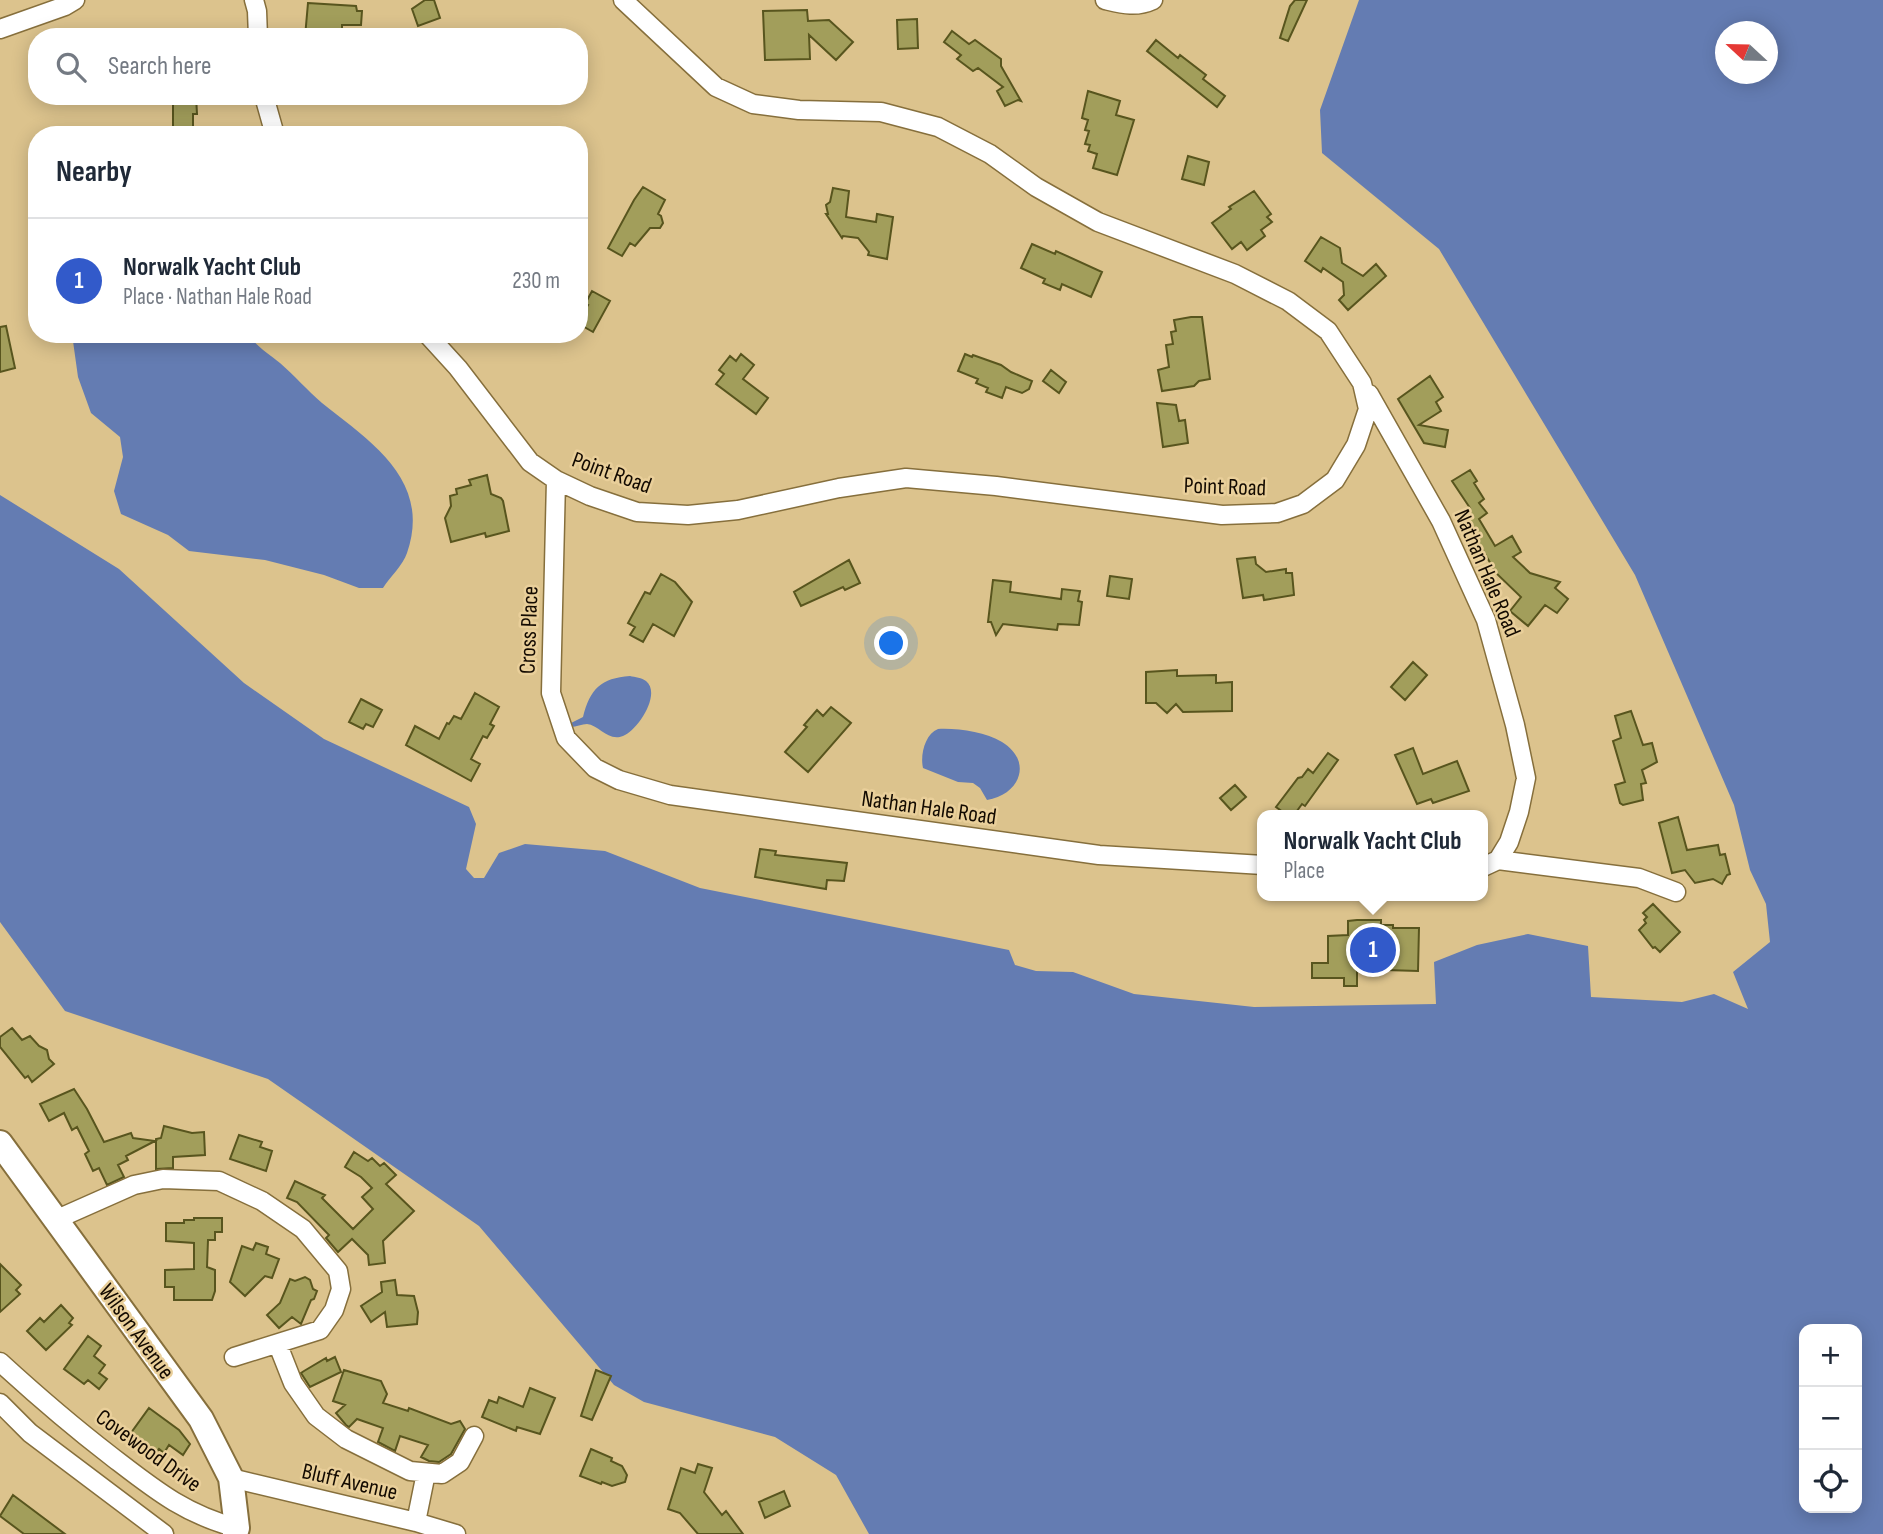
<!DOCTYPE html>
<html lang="en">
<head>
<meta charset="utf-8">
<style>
	:root { --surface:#fff; --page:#f2f2f3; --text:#1f2937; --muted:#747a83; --line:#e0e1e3; --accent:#325aca }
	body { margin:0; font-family:"Sofia Sans Condensed",sans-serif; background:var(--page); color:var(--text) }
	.controls { position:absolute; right:21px; bottom:21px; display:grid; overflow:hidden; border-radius:14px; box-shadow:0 4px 18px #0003 }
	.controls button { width:63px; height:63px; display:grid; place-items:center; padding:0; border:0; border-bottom:2px solid var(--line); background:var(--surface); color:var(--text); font:35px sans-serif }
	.compass { position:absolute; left:1715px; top:21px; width:63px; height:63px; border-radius:50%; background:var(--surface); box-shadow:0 4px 18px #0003; rotate:292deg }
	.you { position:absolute; left:892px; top:644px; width:24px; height:24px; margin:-18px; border:5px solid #fff; border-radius:50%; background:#1a73e8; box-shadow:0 0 0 10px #1a73e833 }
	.badge { display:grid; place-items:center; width:46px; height:46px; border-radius:50%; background:var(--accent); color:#fff; font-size:23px; font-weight:700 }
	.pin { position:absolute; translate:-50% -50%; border:4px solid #fff; box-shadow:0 2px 7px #0006 }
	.popup { position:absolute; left:1257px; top:810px; width:231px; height:91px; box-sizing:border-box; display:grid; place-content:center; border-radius:14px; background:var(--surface); filter:drop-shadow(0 2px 5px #0005); font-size:23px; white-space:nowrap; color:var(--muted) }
	.popup b { font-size:26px; color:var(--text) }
	.popup::after { content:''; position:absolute; left:50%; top:100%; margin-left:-14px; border:14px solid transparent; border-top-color:var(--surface) }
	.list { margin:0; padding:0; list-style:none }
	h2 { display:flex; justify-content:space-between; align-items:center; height:91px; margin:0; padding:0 28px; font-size:30px }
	h2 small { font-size:23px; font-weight:400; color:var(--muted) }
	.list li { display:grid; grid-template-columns:46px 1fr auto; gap:21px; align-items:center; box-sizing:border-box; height:126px; padding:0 28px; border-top:2px solid var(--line) }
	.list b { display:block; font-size:26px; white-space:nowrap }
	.list p { margin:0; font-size:23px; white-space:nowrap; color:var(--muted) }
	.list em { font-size:23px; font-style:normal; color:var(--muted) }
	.icon { flex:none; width:38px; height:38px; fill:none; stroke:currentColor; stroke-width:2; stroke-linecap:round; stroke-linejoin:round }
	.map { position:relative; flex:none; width:1883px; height:1534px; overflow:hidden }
	.search { position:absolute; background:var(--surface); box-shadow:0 4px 18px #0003; left:28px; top:28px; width:560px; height:77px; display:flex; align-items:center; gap:18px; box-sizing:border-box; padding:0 24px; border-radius:28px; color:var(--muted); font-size:26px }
	.panel { position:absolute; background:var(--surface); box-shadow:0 4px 18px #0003; left:28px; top:126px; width:560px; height:217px; border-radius:28px }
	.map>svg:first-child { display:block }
	.water { fill:#647cb2; fill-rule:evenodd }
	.building { fill:#a29e5b; stroke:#58551e; stroke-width:2 }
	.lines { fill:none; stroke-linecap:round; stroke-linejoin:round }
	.minor-casing { stroke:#866f3c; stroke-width:21 }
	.secondary-casing { stroke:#866f3c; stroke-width:28 }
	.minor { stroke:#fff; stroke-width:18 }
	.secondary { stroke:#fff; stroke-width:24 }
	.labels { text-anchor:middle; stroke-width:5; stroke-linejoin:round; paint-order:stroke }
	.street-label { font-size:23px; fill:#130a00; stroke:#e9cf9a }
</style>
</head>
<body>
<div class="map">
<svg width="1883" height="1534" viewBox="0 0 1883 1534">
	<rect width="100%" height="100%" fill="#dcc38d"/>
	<path class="water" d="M1359,0H1883V1534H869L836,1475L775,1437L644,1402L614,1385L479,1226L268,1079L65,1011L0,922V495L119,569L244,683L324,739L469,807L476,824L466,869L474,878H484L499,853L525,844L605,851L700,888L1009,950L1015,965L1036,971L1073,972L1134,994L1254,1007L1436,1004L1434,962L1477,945L1528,934L1588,946L1591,997L1682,1002L1714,994L1748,1009L1733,972L1770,942L1766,904L1750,870L1734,805L1635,575L1439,249L1322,153L1320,110ZM1726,32H1768V74H1726ZM1804,1329H1857V1508H1804Z
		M72,334H248C257,347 268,353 280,363C294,375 307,390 322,403C371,442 432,480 407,553C403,565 390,577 383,588H359L324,575L265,560L189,551L168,535L121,514L114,491L123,457L120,437L91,413L78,377Z
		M630,676C635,677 642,678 646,681C662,694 637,731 623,736C608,742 599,725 587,724C582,724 576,727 571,727V723L583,717C590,689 601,678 630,676Z
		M938,729C958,728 985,732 1002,742C1034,762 1019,795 987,800L980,788L973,783L958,782L923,768C920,755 925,734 938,729Z"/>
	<path class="building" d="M425,0H434L440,18L418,26L412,9Z
		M1295,0H1307L1288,41L1280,38L1290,6Z
		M308,3L356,6L357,11H362L361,25H342V33L326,32V37H305Z
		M807,10L808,21L829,20L853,42L836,60L809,35L810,59L765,60L763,11Z
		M917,19L918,48L898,49L897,20Z
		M952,31L969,44L975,40L1001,59V66L1021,101L1018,100L1005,106L997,91L1003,87L978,68L973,71L957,59L961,55L944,42Z
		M1156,40L1178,58L1180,55L1206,75L1203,79L1225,96L1217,107L1147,51Z
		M1088,91L1120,101L1116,115L1134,120L1117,175L1093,168L1097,154L1088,151L1090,145L1085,144L1089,131L1085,130L1088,120L1082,118Z
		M173,96H196L197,114H193V135H177V129L173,130Z
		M1188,156L1209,162L1204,185L1182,179Z
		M643,187L665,200L658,214L661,216L663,223L660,228H650L635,246L630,243L622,256L608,248L634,200Z
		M833,188L849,191L846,217L876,222L877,214L893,217L887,259L868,255L869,252L858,238L843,236L842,238L826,214H828L826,205L830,202Z
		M1254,191L1271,214L1267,217L1272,222L1261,230L1265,236L1247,250L1241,242L1232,249L1212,223L1231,209L1229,207Z
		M1321,237L1340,248L1342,263L1363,276L1376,264L1386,276L1348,310L1339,300L1344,295L1343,282L1323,268L1321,272L1305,261Z
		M1032,244L1055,254L1056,251L1102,272L1091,297L1062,284L1060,290L1043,283L1045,279L1021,268Z
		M592,291L610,301L593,332L579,324V320L588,305L585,304Z
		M1191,317H1202L1210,379L1199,381L1194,386L1162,391L1158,370L1169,367L1166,345L1173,344L1171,332L1176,331L1174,320Z
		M6,326L15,368L0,372V327Z
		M741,354L754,365L743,379L768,398L756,414L716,384L724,374L719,370L730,356L736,361Z
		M965,354L972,357L973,355L1001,365L1011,372L1032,381L1029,389L1022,393L1006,387L1002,398L986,392L988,388L976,383L978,379L958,371Z
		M1051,370L1066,382L1059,393L1043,381Z
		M1430,376L1443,397L1436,402L1441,411L1419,425L1448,430L1445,447L1424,443L1398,399Z
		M1157,403L1176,405L1179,421L1185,420L1188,443L1163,447Z
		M1470,470L1477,481L1474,483L1484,499L1479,503L1487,513L1479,519L1495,546L1512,536L1521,552L1513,557L1530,573L1560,582L1555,588L1568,599L1557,613L1545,605L1528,626L1510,611L1521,597L1496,573L1463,516L1469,512L1468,510L1470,508L1452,481Z
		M487,475L491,494L501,498L503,501L509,531L486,537L485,533L451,542L445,518L451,506L450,496L457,494L456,489L471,485L469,480Z
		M1255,557L1256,564L1266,572L1286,569V573H1292L1294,595L1264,600L1263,595L1243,598L1237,559Z
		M849,560L860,583L845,590L843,587L801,606L794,592Z
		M661,574L675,582L692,602L674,636L653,624L643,642L630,635L635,627L628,623L645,592L650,594Z
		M1110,576L1132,579L1129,599L1107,596Z
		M993,580L1011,582L1010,592L1061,599L1062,589L1080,591L1078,601L1082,602L1079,625L1058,624L1057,630L1003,624L996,635L991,622H988Z
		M1413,662L1427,675L1405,700L1391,687Z
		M1177,670V676L1216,675V683L1232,682V711L1183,712L1176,704L1167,713L1156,703H1146V672Z
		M475,693L499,707L490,724L494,726L487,738L483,736L471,759L480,764L471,781L406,745L415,726L439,739L447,723L449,724L454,716L461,719Z
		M361,699L382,710L373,727L366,724L363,729L349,722Z
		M831,707L851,723L808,772L785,752L807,727L804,725L817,710L823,716Z
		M1631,711L1643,745L1652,743L1657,762L1642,770L1646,783L1641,784L1643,800L1623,805L1620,803L1615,785L1625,782L1613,741L1621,738L1615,716Z
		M1413,748L1423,774L1457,761L1469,791L1433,803L1431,799L1417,804L1395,755Z
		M1328,753L1338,760L1305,806L1302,804L1294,815H1287L1276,807L1298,778L1302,777L1308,769L1313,773Z
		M1235,785L1246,797L1231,810L1220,798Z
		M1678,817L1687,850L1718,845L1720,855L1725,854L1730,874L1727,875L1722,884L1713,879L1695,883L1685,870L1672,873L1659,823Z
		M760,849L776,851L775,855L847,863L844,881L827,880L826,889L755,877Z
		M1653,904L1680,932L1660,952L1655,947L1653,948L1639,930L1646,923L1644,920L1647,917L1643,913Z
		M1357,920H1381V925H1393V928H1419L1418,971L1386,970V967L1357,966V986H1344V978H1312V963H1328V936L1348,935V921Z
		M12,1028L22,1040L30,1036L39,1046L47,1050L49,1059L54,1064L32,1082L28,1076L25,1078L0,1047V1037Z
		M74,1089L87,1109L104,1142L131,1133L133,1138L155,1141L126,1156L128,1160L118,1165L124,1177L107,1185L99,1168L93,1171L85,1154L89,1151L77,1127L72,1130L64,1113L49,1121L40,1104Z
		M164,1126L192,1133L204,1132L205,1155L173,1157V1168L156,1169V1139L161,1138Z
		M239,1135L262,1142L260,1147L272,1151L266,1171L230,1159Z
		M354,1152L368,1161L372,1158L380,1166L384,1163L396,1175L386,1184L414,1211L383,1241L385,1263L369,1265L368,1255L352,1239L338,1252L326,1238L329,1235L297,1202L287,1198L295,1181L325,1195L322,1198L353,1229L373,1209L362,1197L372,1188L361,1177L345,1167Z
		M194,1218H222V1232H215V1240H208L207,1267L215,1270V1291L212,1300H174V1287H165V1270L194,1269V1243L166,1241V1223H184V1220H194Z
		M256,1243L268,1247L266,1254L279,1259L272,1278L265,1276L245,1296L230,1282L242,1246L253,1250Z
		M0,1264L21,1285L16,1290L20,1294L0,1312Z
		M305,1277L310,1280L313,1289L317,1291L314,1299L311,1300L301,1324L292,1317L279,1328L267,1315L280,1303L290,1279L295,1281Z
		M395,1280L397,1295L414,1296L418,1312L417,1324L387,1327L385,1312L371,1322L361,1306L382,1292L381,1282Z
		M61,1305L73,1318L69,1323L72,1325L46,1350L27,1331L40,1318L44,1322Z
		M88,1336L101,1346L94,1356L105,1365L99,1373L107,1379L99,1389L88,1380L84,1384L64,1369Z
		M335,1357L341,1372L310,1387L301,1373L304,1371L326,1358L327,1361Z
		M344,1370L381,1381L387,1394L383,1403L408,1411L409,1408L451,1424L460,1421L465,1429L451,1454L439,1462L429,1461L421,1457L428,1445L400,1436L395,1451L378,1442L383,1428L357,1419L349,1427L346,1425L336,1413L345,1405L333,1401Z
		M596,1370L611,1376L592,1420L581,1416Z
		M530,1388L555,1398L540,1434L517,1427L516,1431L482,1417L489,1400L497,1403L499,1397L523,1407Z
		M149,1408L179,1430L190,1444L183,1455L169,1445L164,1453L159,1449L154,1455L128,1437Z
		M591,1449L612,1458L611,1461L622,1466L627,1475L625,1482L612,1486L602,1482L601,1484L580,1476Z
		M698,1464L712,1468L704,1492L722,1515L726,1511L743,1534H698L680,1513L668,1509L681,1468L695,1473Z
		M784,1491L790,1506L765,1518L759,1502Z
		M13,1495L65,1534H24L0,1516Z"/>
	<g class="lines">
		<g class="minor-casing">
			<path id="minor" d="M254,0L257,11L258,37
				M1105,0C1122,4 1136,8 1153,0
				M0,29L65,6L75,0
				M264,96L275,135
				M427,334L458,368L530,462L556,480L590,496L637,512L688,515L738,510L839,488L906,478L996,486L1222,515L1277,513L1303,504L1335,480L1356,445L1368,409L1362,383L1328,331L1288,301L1235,274L1098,222L1036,187L990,154L938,127L881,112L799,110L753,104L716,87L623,0
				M1369,394L1441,521L1486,620L1515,725L1526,778L1519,812L1509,842L1498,860L1483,867
				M556,480L551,693L566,738L595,768L619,780L670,795L1099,855L1263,865
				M1498,860L1639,878L1676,892
				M55,1220L134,1185L163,1179L219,1181L262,1201L303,1229L338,1271L341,1289L334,1310L320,1330L234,1357
				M278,1345L293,1383L316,1416L346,1439L410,1471L442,1474L460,1462L474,1436
				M0,1362C36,1395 72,1426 111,1456C154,1489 184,1514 237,1528
				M0,1403L30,1433L164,1534
				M231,1478L416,1522L456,1534
				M416,1522L426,1473"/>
		</g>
		<g class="secondary-casing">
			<path id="secondary" d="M0,1143L201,1419L231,1478L237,1528L235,1534"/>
		</g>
		<use href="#minor" class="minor"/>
		<use href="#secondary" class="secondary"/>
	</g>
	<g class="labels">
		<g class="street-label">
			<text transform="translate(612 472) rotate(20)" y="8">Point Road</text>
			<text transform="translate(1225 486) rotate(2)" y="8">Point Road</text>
			<text transform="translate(1488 573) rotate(67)" y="8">Nathan Hale Road</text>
			<text transform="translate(528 630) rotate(-88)" y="8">Cross Place</text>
			<text transform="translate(929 807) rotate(8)" y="8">Nathan Hale Road</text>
			<text transform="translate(137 1331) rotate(54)" y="8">Wilson Avenue</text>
			<text transform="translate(149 1450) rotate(36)" y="8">Covewood Drive</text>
			<text transform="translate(350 1481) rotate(13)" y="8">Bluff Avenue</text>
		</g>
	</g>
</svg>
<div class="controls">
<button>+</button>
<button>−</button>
<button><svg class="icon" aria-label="locate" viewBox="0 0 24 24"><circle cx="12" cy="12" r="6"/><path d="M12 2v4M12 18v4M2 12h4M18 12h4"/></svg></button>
</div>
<svg class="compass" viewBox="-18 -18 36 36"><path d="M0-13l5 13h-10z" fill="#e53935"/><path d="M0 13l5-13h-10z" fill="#747a83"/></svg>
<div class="you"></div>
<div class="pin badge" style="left:1373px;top:950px">1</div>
<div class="popup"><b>Norwalk Yacht Club</b>Place</div>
<div class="search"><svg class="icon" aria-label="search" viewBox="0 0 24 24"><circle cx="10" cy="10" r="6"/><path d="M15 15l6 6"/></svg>Search here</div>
<section class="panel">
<h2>Nearby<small></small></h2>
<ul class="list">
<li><span class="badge">1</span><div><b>Norwalk Yacht Club</b><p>Place · Nathan Hale Road</p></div><em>230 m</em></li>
</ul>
</section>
</div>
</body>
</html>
